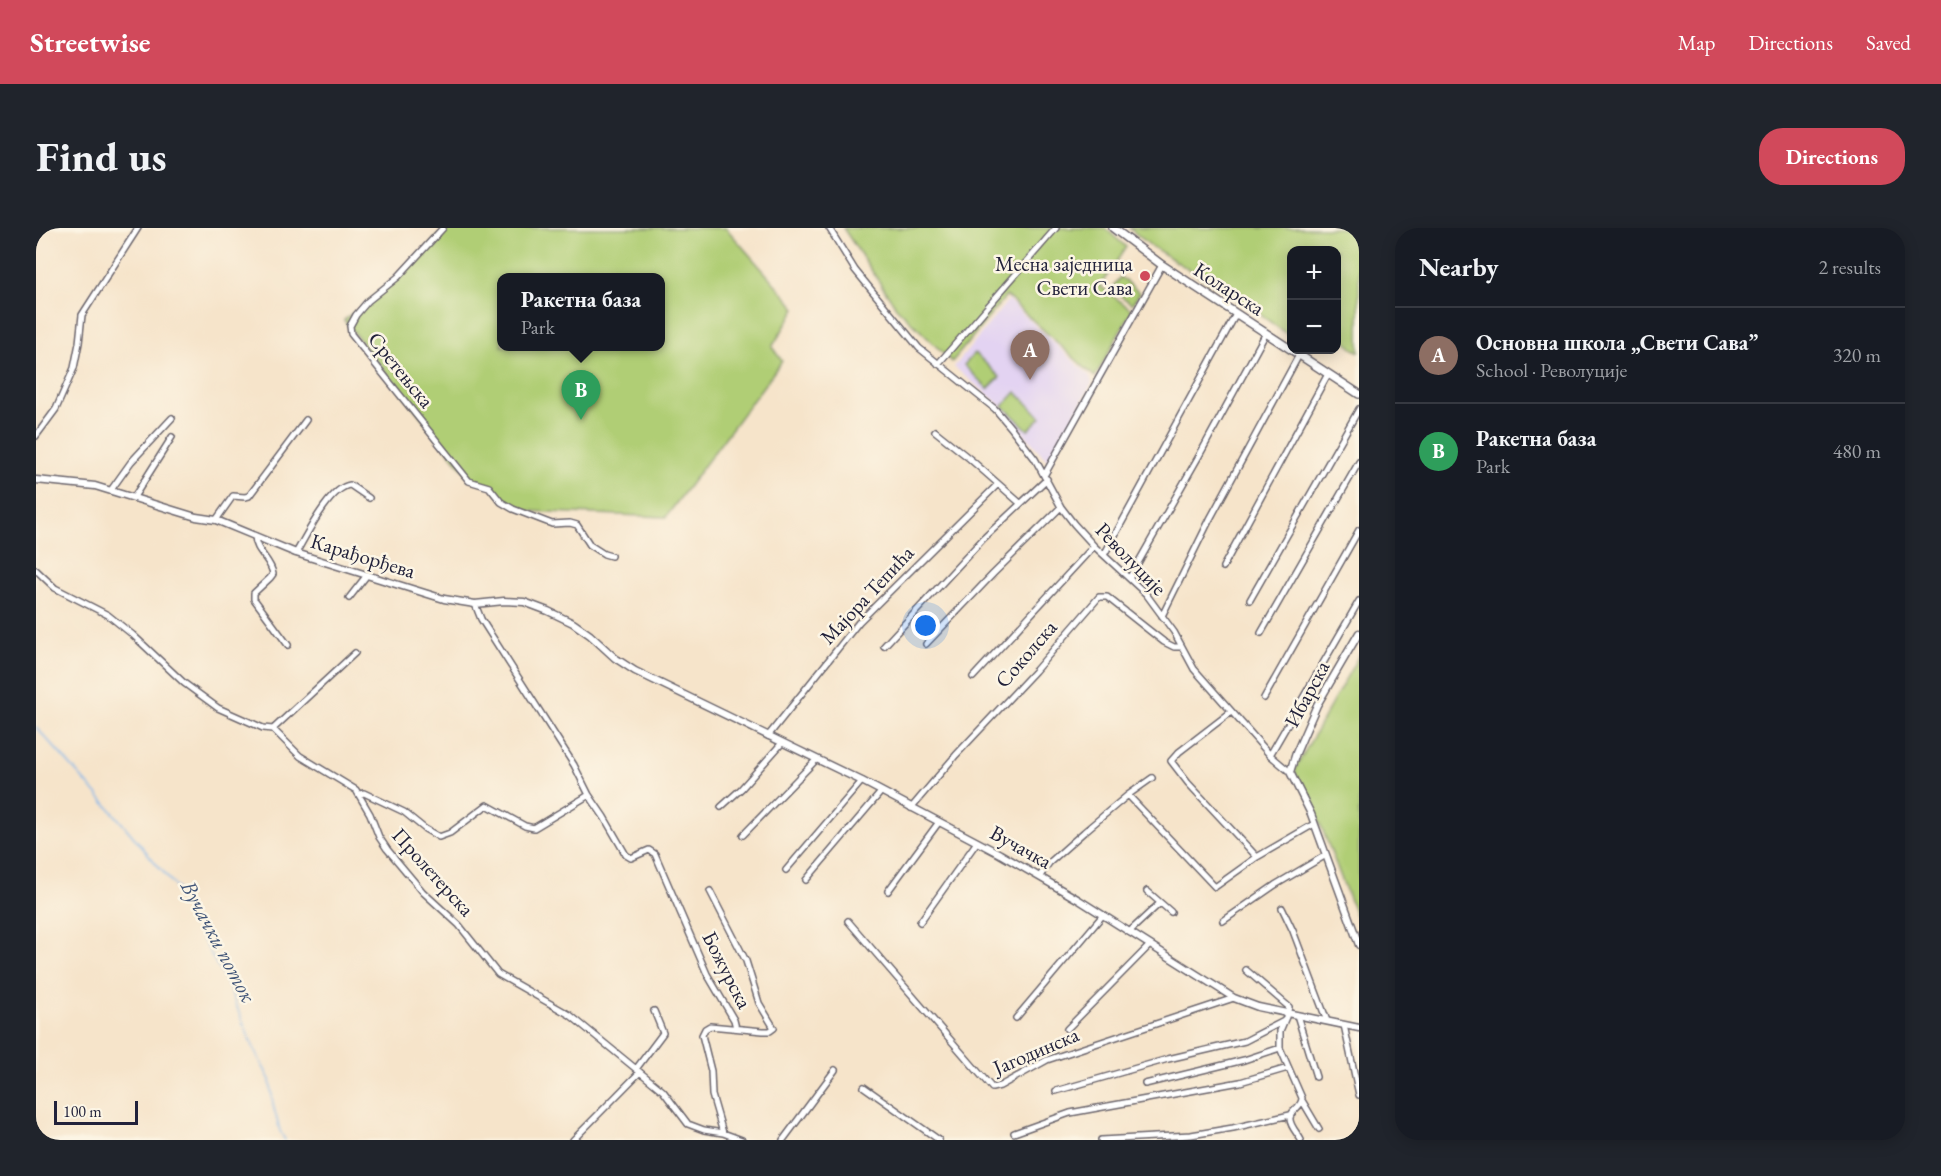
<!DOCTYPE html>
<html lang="en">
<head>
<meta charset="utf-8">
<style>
	:root { --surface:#171b24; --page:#20242c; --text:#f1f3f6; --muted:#9ea1a6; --line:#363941; --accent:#d1495b }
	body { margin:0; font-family:"EB Garamond",serif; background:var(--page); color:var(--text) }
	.controls { position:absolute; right:18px; top:18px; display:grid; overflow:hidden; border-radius:12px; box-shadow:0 3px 15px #0003 }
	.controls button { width:54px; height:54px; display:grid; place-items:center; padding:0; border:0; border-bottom:2px solid var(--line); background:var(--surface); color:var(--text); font:30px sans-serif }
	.scale { position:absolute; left:18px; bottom:15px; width:84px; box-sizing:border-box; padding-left:6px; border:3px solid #22223b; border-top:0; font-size:16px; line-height:21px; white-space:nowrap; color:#22223b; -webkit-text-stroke:4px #fcf5e5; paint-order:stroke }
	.you { position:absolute; left:890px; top:398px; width:21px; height:21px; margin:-15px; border:4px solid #fff; border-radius:50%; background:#1a73e8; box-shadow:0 0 0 9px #1a73e833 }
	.badge { display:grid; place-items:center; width:39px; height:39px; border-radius:50%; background:var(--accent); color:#fff; font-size:20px; font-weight:700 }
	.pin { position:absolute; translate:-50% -50px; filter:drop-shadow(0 2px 3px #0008) }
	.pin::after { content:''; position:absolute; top:32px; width:21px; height:18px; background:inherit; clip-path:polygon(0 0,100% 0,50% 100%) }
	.popup { position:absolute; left:461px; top:45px; width:168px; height:78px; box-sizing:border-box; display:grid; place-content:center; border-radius:12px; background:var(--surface); filter:drop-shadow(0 2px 4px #0005); font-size:20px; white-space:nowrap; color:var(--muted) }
	.popup b { font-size:22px; color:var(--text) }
	.popup::after { content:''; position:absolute; left:50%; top:100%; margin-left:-12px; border:12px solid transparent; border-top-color:var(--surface) }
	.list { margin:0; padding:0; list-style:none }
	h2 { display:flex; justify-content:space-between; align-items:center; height:78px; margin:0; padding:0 24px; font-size:26px }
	h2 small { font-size:20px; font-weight:400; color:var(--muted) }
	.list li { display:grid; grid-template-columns:39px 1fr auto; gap:18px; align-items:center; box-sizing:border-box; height:96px; padding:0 24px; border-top:2px solid var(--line) }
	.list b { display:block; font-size:22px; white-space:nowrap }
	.list p { margin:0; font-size:20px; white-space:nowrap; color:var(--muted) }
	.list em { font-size:20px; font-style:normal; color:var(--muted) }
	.map { position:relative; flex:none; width:1323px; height:912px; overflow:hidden; border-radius:24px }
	header { display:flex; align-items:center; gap:36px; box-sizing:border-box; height:84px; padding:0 30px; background:var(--accent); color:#fff }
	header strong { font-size:28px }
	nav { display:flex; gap:33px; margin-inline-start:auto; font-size:21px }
	.intro { display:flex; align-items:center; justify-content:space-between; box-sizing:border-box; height:144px; padding:0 36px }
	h1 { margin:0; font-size:42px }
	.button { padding:15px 27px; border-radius:24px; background:var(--accent); color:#fff; font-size:21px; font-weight:700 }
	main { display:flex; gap:36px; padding:0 36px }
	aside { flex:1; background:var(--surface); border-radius:24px; box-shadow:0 3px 15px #0003 }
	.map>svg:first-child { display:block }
	.built { fill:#e3d3f2 }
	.green { fill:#b0ce75; stroke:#697858; stroke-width:1.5; fill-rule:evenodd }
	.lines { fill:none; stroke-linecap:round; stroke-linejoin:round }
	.stream { stroke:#7ab3ea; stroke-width:1.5 }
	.minor-casing { stroke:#6c666d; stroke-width:8 }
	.tertiary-casing { stroke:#6c666d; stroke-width:9 }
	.secondary-casing { stroke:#6c666d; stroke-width:10 }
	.minor { stroke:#fff; stroke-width:5 }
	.tertiary { stroke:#fff; stroke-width:6 }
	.secondary { stroke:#fff; stroke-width:7 }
	.poi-dot { fill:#d1495b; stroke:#fcf5e5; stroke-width:2 }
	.labels { text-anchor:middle; stroke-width:5; stroke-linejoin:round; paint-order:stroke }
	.poi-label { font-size:21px; fill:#22223b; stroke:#fcf5e5; text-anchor:end }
	.street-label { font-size:21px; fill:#22223b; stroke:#fcf5e5 }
	.water-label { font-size:22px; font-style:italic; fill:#415578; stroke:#fcf5e5 }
</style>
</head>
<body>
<header>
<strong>Streetwise</strong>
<nav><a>Map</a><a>Directions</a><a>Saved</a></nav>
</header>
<div class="intro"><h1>Find us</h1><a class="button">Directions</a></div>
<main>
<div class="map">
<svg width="1323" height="912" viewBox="0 0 1323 912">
	<rect width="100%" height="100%" fill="#fcf5e5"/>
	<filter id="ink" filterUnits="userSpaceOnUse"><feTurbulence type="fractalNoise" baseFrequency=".0167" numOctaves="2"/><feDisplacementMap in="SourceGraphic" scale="12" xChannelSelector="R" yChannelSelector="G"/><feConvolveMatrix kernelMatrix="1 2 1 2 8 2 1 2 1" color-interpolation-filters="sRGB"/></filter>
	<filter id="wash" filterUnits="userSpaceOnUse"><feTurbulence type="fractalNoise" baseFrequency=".008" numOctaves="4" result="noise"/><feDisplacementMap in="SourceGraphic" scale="24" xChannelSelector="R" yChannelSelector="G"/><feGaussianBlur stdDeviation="1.35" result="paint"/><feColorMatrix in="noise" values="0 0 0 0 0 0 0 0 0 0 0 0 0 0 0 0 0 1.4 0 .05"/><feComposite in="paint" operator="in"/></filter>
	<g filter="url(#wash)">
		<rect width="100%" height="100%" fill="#f6e4ca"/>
		<path class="built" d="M972,72L1054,148L1056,155L1015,230L1012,231L1009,230L963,176L918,139Z"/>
		<path class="green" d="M410,0H690L760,80L736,119L746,133L630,289L489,283L469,273L455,257L435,251L308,92L362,49ZM466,50H624V118H466Z
			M807,0H1069L1090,19L1064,58L1096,82L1059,149L970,68L916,134L860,79Z
			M1093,0H1323V124L1316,120L1301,104L1300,22H1256L1255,109L1215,80L1115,18Z
			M1084,49L1104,65L1096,76L1075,61Z
			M939,125L964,149L952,161L928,137Z
			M980,164L1005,189L992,202L967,178Z
			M1323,427V696L1277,577L1260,549L1259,541Z"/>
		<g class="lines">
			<path class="stream" d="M0,499L75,582L144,664L161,700L194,762L218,821L234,852L237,877L244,903L249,912"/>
		</g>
	</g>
	<g filter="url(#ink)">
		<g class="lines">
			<g class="minor-casing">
				<path id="minor" d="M407,0L362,49L332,73L320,87L314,98L315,106L433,253L453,259L465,274L477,281L516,296L534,295L541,297L554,317L568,326L575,328
					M793,0L819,42L883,120L959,181L976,201L999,231L1025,279L1038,296L1058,318L1110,366L1138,404L1158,441L1234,527L1254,544
					M902,136L1020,0
					M899,203L934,231L984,275
					M0,208L20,181L38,140L43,115L46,87L102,0
					M1009,246L1126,37
					M75,262L95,234L136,190
					M98,269L136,209
					M180,292L197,268L209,269L213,268L270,192
					M219,308C219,324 235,331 237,346L234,350L218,365V371L252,417
					M260,325C270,308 294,259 314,257L333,270
					M1068,327L1200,86
					M1187,339L1292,146
					M0,342L19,360L72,387L97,407L148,455L182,480L227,500L237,501L264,528L320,562L334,586L343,609L351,621L387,664L423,697L462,746L534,787L627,863L652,896L668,902L687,905L706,912
					M1094,349L1163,228L1230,105
					M313,370L331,347
					M1214,372L1323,181
					M439,376L445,391L538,537L553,567L568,589L590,627L595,630L613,622L619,626L671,746L698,792L700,800
					M1126,388L1174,291L1263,127
					M1225,405L1323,234
					M890,416L957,346L1025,279
					M848,418L948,310L1011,251
					M937,449L1058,318
					M1228,470L1323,302
					M1195,484L1143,524L1135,533L1152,555L1221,629
					M237,501L319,425
					M732,508L823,394L962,256
					M1234,527L1323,373
					M324,566L328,565L368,584L389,601L403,609L414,605L451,577L489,598L498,600L553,567
					M1092,567L1179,659L1221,629L1278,596
					M685,579L705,561L746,515
					M875,580L920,527L999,443L1063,369H1071L1128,414L1138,419H1146
					M707,607L780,532
					M750,642L826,553
					M1004,648L1013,635L1048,604L1092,567L1116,550
					M770,652L845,564
					M674,663L710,733L723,775L738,800L734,803H727L674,798L669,801L666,807L675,843L676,867L687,905
					M852,663L903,594
					M1111,663L1135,684
					M1246,680L1257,703L1291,793
					M812,693L956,860L964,858L1011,832L1198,770
					M1187,693L1239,657L1290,627
					M884,694L941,614
					M1093,704L1124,675
					M1210,742L1253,779L1250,789L1244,803V820L1266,870C1266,880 1255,881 1254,890C1253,897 1262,906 1265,912
					M1261,787L1280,849
					M980,790L1067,687
					M1308,797L1323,867
					M1031,801L1114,717
					M600,841L627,805L618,783
					M1109,856L1208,832L1244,820
					M828,859L903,912
					M1020,863L1132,831L1209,813L1248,793
					M1267,874L1283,901
					M978,905L1034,885L1204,854L1252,840
					M537,912L604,844
					M747,912L799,842
					M1065,912L1155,907L1197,900L1254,887"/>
			</g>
			<g class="tertiary-casing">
				<path id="tertiary" d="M0,252L59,258L160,289L180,292L260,325L408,371L439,376L468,373L488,374L512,383L537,395L554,407L579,430L599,443L826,553L964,626L1043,672L1198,770L1222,779L1323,800
					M1323,405L1281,477L1260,525L1254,544L1275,586L1323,717"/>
			</g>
			<g class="secondary-casing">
				<path id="secondary" d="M1077,0L1126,37L1323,166"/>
			</g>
			<use href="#minor" class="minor"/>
			<use href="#tertiary" class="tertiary"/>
			<use href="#secondary" class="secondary"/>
		</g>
	</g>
	<circle class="poi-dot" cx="1109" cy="48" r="6"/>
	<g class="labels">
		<g class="poi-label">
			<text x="1097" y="43">Месна заједница<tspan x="1097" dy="24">Свети Сава</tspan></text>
		</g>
		<g class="street-label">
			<text transform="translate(1193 61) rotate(33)" y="7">Коларска</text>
			<text transform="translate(365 142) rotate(51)" y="7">Сретењска</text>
			<text transform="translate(327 328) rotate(17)" y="7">Карађорђева</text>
			<text transform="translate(1095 331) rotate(46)" y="7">Револуције</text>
			<text transform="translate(831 367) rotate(-47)" y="7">Мајора Тепића</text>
			<text transform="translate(990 426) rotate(-49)" y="7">Соколска</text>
			<text transform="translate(1271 466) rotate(-62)" y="7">Ибарска</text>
			<text transform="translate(985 619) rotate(29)" y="7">Вучачка</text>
			<text transform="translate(397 644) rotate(48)" y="7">Пролетерска</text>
			<text transform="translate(691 742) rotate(63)" y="7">Божурска</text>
			<text transform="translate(1000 823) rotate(-23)" y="7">Јагодинска</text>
		</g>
		<g class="water-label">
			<text transform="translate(183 713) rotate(62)" y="8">Вучачки поток</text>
		</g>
	</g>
</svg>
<div class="controls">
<button>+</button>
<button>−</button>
</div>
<div class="scale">100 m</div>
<div class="you"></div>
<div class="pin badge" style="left:994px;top:152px;background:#8d6e63">A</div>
<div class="pin badge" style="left:545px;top:192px;background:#2e9e5b">B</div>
<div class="popup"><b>Ракетна база</b>Park</div>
</div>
<aside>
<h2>Nearby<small>2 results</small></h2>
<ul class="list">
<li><span class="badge" style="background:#8d6e63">A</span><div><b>Основна школа „Свети Сава”</b><p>School · Револуције</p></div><em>320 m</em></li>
<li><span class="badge" style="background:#2e9e5b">B</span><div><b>Ракетна база</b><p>Park</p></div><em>480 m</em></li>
</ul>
</aside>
</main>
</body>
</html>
